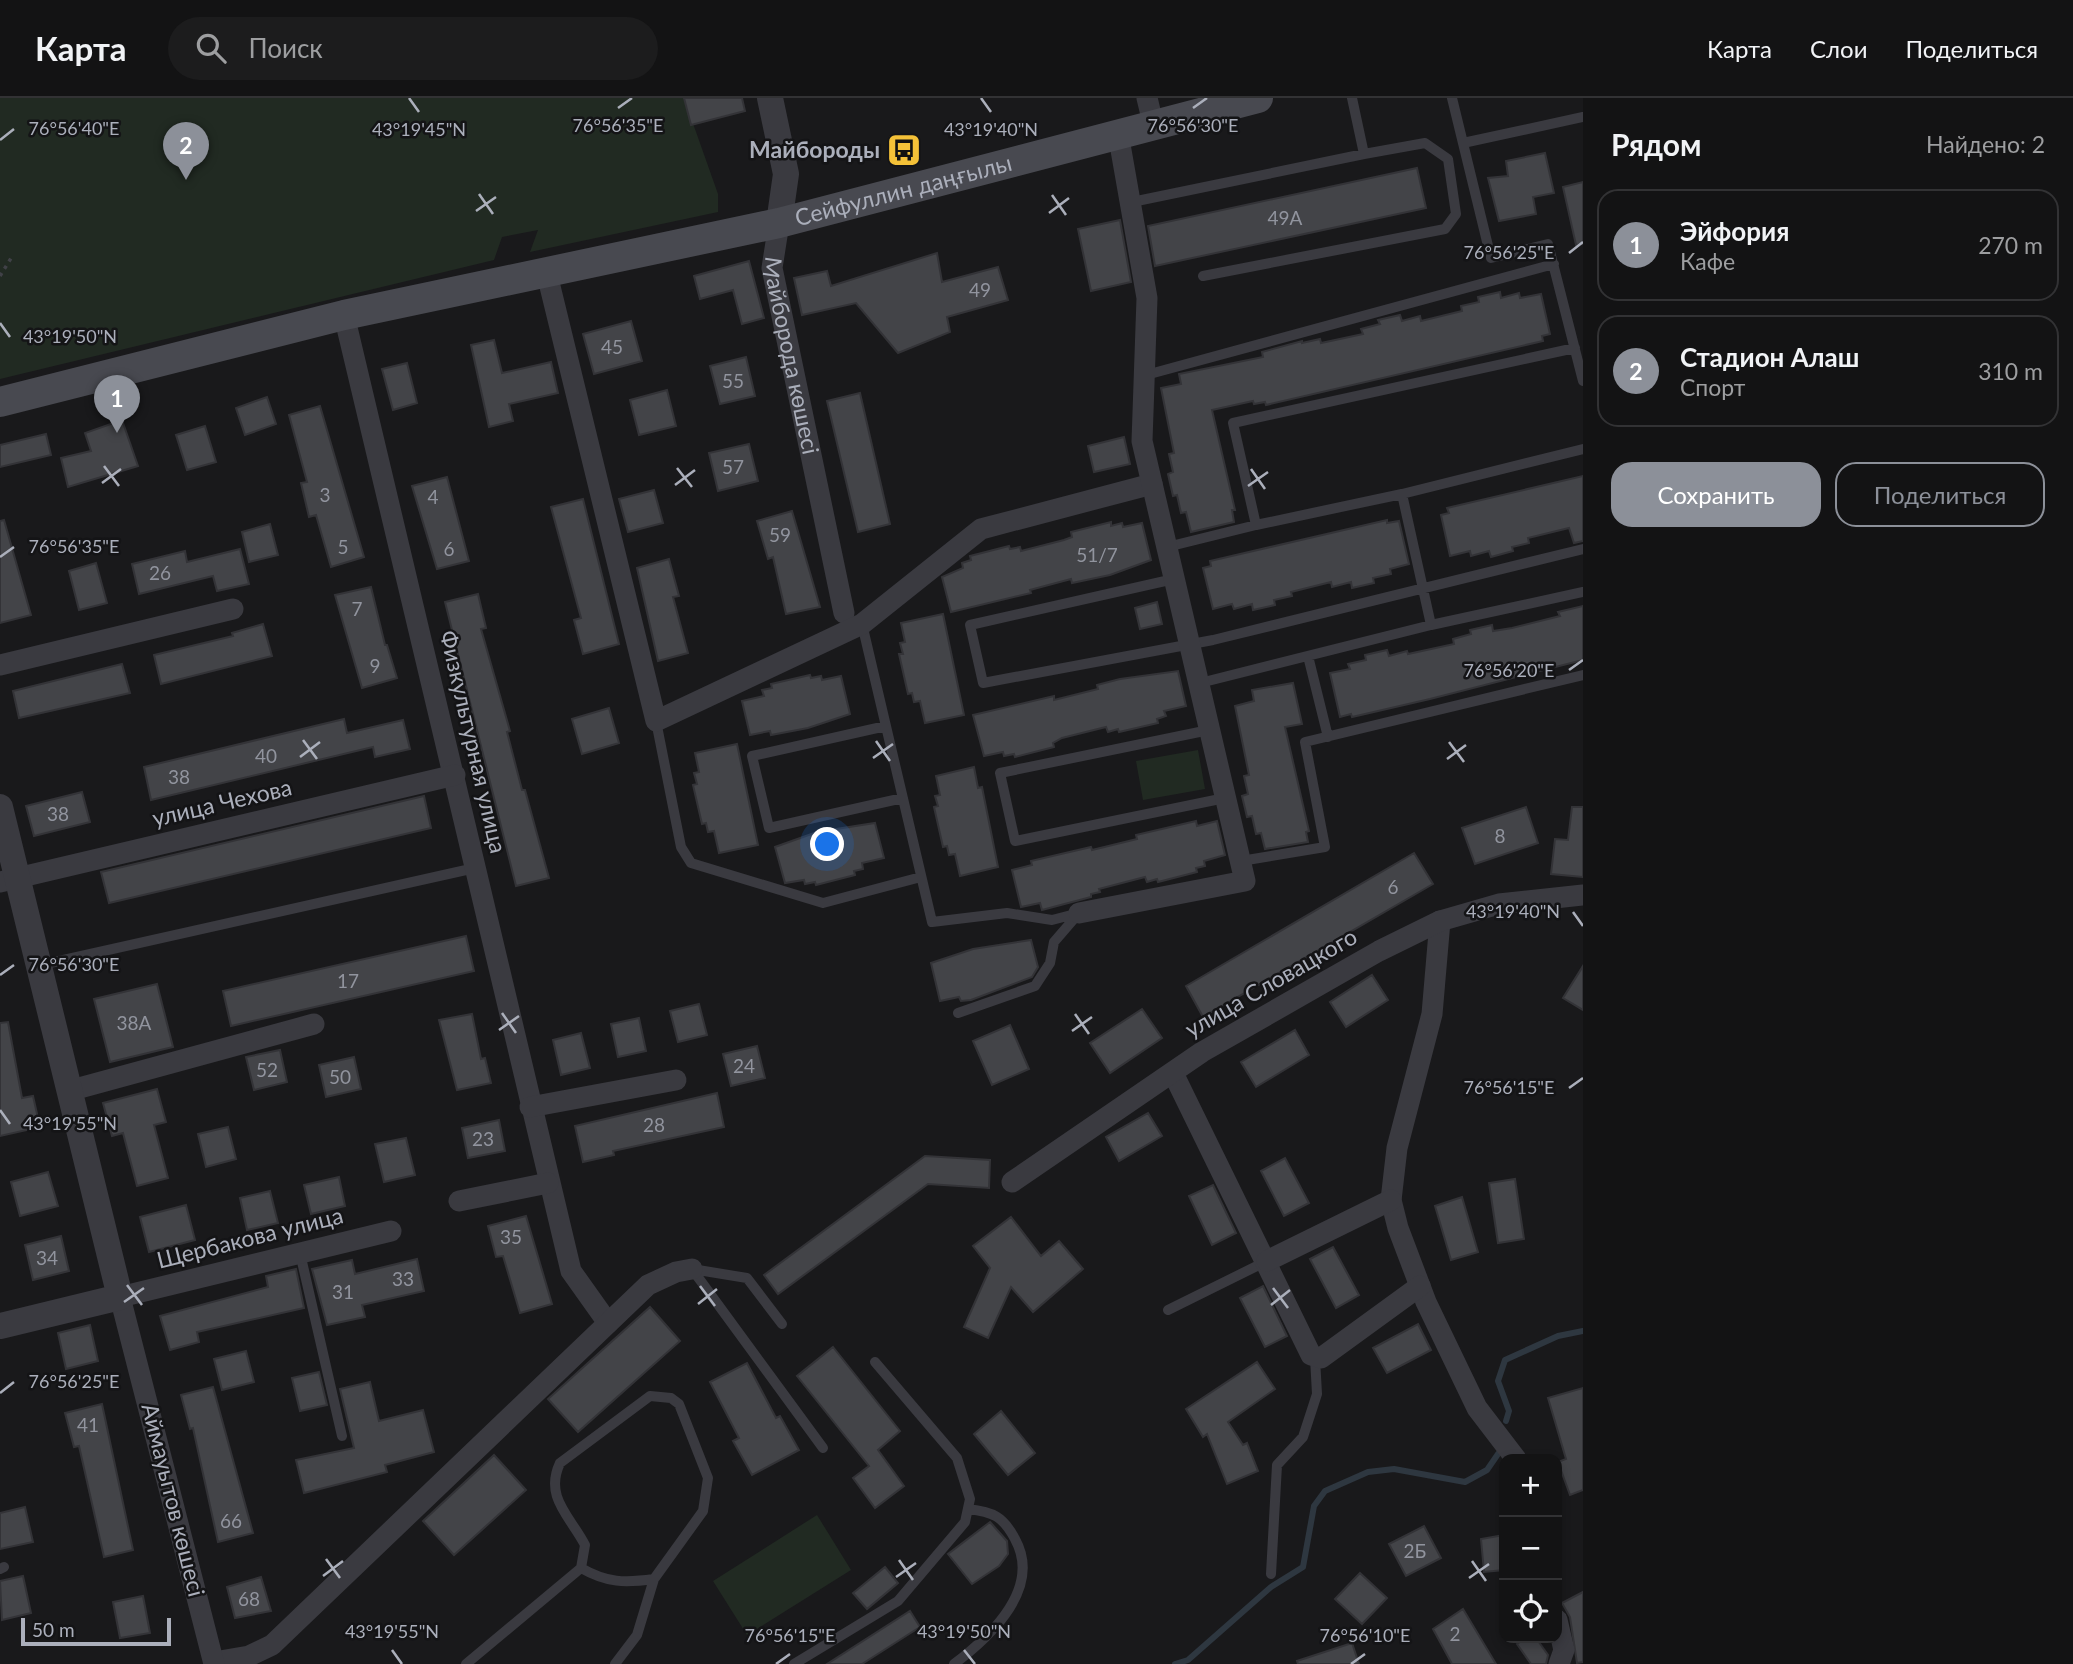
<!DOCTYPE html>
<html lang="ru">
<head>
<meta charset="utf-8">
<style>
	:root { --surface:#131314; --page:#1c1c1d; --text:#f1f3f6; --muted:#9d9ea0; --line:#323234; --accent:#8c9099 }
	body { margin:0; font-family:Lato,sans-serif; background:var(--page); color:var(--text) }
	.controls { position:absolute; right:21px; bottom:21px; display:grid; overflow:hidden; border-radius:14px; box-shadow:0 4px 10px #0003 }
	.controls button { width:63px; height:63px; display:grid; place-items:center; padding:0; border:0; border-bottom:2px solid var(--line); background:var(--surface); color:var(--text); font:35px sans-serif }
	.scale { position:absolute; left:21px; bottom:18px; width:150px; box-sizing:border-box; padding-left:7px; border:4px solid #abafbb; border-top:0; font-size:19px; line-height:24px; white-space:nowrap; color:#abafbb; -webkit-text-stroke:5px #141416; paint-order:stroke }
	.you { position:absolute; left:828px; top:747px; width:24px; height:24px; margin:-18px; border:5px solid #fff; border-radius:50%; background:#1a73e8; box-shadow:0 0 0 10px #1a73e833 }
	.badge { display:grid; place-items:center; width:46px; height:46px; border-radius:50%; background:var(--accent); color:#fff; font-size:23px; font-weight:700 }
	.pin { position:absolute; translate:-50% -58px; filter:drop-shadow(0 2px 4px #0008) }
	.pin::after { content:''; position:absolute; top:37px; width:24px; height:21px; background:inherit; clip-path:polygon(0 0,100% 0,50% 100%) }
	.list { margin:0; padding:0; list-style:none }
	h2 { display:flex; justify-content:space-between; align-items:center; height:91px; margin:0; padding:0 28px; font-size:30px }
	h2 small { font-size:23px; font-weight:400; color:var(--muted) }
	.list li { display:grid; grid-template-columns:46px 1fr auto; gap:21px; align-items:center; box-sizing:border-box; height:112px; margin:0 14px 14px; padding:0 14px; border:2px solid var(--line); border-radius:21px }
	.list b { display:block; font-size:26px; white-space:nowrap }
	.list p { margin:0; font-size:23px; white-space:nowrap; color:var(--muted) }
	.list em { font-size:23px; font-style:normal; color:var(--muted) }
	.actions { display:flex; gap:14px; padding:21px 28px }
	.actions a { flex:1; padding:16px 0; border:2px solid var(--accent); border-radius:21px; text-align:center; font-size:24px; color:var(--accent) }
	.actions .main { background:var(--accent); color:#fff }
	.icon { flex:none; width:38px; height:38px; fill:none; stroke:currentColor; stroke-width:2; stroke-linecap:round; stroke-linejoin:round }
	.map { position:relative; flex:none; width:1583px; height:1566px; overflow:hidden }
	header { display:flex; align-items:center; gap:42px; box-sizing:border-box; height:98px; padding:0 35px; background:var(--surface); border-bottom:2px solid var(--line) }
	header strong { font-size:33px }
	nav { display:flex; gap:38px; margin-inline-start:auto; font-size:24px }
	.search { width:490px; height:63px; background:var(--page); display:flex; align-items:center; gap:18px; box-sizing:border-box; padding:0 24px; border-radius:38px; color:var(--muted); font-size:26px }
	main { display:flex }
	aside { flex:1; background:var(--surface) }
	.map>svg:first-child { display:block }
	.green { fill:#212a22 }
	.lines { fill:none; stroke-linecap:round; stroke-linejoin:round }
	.stream { stroke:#2e3740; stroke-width:6 }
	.building { fill:#434448; stroke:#333337; stroke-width:2 }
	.path { stroke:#404147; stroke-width:3.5; stroke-dasharray:3.5 5; stroke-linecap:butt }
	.service { stroke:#3a3a40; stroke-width:10 }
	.minor { stroke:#3a3a40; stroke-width:21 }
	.tertiary { stroke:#3a3a40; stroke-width:26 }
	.secondary { stroke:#484950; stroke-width:30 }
	.ticks { fill:none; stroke:#abafbb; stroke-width:2.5 }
	.labels { text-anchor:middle; stroke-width:5; stroke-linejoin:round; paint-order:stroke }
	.number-label { font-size:19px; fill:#91949e }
	.poi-label { font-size:23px; font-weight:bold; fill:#abafbb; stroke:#141416; text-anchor:end }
	.street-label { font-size:23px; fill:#abafbb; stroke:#141416 }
	.ticks-label { font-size:18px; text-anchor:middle; fill:#abafbb; stroke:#141416; stroke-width:5; stroke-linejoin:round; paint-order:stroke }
</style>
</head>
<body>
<header>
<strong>Карта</strong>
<div class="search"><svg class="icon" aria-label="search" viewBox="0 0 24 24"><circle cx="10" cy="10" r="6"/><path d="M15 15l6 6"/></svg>Поиск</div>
<nav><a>Карта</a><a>Слои</a><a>Поделиться</a></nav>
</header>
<main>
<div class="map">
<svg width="1583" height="1566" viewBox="0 0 1583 1566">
	<rect width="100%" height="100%" fill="#19191b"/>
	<path class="green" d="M0,0H684L718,96V114L530,154L538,132L502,139L494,162L0,281Z
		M1198,652L1205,691L1143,702L1136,663Z
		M817,1417L851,1472L747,1537L713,1483Z"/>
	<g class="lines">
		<path class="stream" d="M1506,1323L1509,1313L1498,1283L1505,1262L1558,1238L1583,1233
			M1175,1566L1188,1562L1271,1489L1303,1469L1314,1408L1325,1393L1368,1374L1394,1371L1465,1384L1487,1372L1498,1356"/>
	</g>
	<path class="building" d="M684,0H742L745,13L691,27Z
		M1545,55L1554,95L1533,99L1536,116L1499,123L1488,80L1508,78L1506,63Z
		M1417,70L1426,110L1155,168L1148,128Z
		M1583,84V146L1576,147L1563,89Z
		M1120,122L1131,184L1091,193L1078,131Z
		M937,155L942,184L998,169L1008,202L947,219L950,234L898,255L856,205L802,217L794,180L827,173L831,188Z
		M749,163L764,220L742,226L733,192L700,201L694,178Z
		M1500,194L1501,200L1519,195L1520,200L1541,196L1550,236L1542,238L1543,243L1266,307L1265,304L1254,306L1253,303L1212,312L1235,412H1232L1234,424L1191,434L1186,414L1181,415L1177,397L1173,398L1168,376L1173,374L1169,356L1174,355L1161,290L1181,286L1179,276L1263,259L1262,254L1302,243V245L1320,241L1321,245L1363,236L1361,231L1380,226L1378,222L1400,217L1402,223L1420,218L1421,223L1462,213L1461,208L1479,204L1478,199Z
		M631,223L642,263L594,276L583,236Z
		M494,242L502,275L551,264L558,295L509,306L513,323L489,329L471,247Z
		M746,259L755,298L720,306L710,268Z
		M407,265L417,305L393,312L382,271Z
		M667,292L676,328L639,337L630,302Z
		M860,295L890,426L858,434L827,303Z
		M267,299L276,326L245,337L236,310Z
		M320,308L364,459L331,469L316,417L309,419L301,385L307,384L289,317Z
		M122,322L138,368L68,389L61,360L91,353L85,335Z
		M205,328L216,364L187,372L176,337Z
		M46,336L51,357L0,369V347Z
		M1124,339L1130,366L1094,374L1088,348Z
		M749,346L758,383L718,393L709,355Z
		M1583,378V443L1574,445L1569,430L1528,440L1529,445L1512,449L1513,453L1491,459L1489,453L1471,458L1470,453L1450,458L1441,417L1449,415L1447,410Z
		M447,379L469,463L437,471L412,388Z
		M654,392L663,425L628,434L619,401Z
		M583,401L619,546L583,556L574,522L581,520L551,409Z
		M792,413L820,509L786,516L773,459L768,461L757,423Z
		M4,422L31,517L0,525V423Z
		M1387,422V425L1399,423L1409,466L1390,471L1391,476L1373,480L1374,485L1352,490L1351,484L1332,489L1331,484L1291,494L1292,498L1274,502L1275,507L1253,512L1252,506L1234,511L1232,506L1213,511L1203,470L1211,468L1210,463Z
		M1111,424V428L1122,425L1123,429L1142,425L1151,462L1110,477L1072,485L1071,481L1030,492L1031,495L951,514L942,479L963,470L962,465L971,462L970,458L1009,448L1010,451L1020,449L1021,453L1064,442L1072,439L1071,434Z
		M270,426L278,457L249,464L242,434Z
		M240,451L249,486L217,493L213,478L139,496L132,466L185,453L187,464Z
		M669,461L679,498L673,499L688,555L658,563L637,470Z
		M96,465L107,505L79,512L69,473Z
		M371,489L385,547H387L397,580L362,590L335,497Z
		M478,496L486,530L481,531L510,633L507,634L522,692H525L549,780L516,788L445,504Z
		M1157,504L1162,526L1140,531L1135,510Z
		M1583,508V562L1430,601L1352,619L1351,616L1340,619L1330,575L1350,571L1348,566L1366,562L1365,557L1387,552L1389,558L1407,553L1408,556L1454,546L1453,541L1471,536L1470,532L1492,527L1493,533L1512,530L1560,518L1558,514Z
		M943,516L964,617L925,625L920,603L914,604L912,595L908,596L899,556H903L900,545L905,544L901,525Z
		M263,526L272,558L161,586L154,557L233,538L232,535Z
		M122,566L130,595L19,620L13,593Z
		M1178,573L1186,608L1164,613L1166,618L1157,621L1158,625L1119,634L1118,631L1108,634L1106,629L1062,640L1053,645L1054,649L1015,659L1014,656L1004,658L1003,654L984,658L973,617L1054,598V602L1098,591L1097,587L1120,581Z
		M810,577L811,580L821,578L822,582L841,578L850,616L808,630L771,637L770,633L750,637L742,603L764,598L762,592L772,590L771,586Z
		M1293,585L1302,626L1285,629L1309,733L1306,734L1308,744L1265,751L1261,735L1256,736L1252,718L1247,719L1242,698L1248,696L1244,678L1249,677L1235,608L1254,603L1252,592Z
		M609,610L619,645L582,656L572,621Z
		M344,621L347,635L403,622L410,651L375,659L373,649L151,702L144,669Z
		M737,646L758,747L719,755L714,733L708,734L706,725L702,726L693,687L697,686L694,675L699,674L695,655Z
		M974,669L978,690L982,689L998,769L960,778L955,756L949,757L947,748L943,749L934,709L938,708L935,698L940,697L936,678Z
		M82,694L90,724L34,738L26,708Z
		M424,698L431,730L109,805L101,774Z
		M1526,709L1538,745L1475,766L1462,730Z
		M1572,709H1583V779L1551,776L1555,741L1568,742Z
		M1196,723L1197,728L1217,723L1225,757L1204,763L1205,768L1196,770L1197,774L1158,784L1157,781L1147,784L1145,779L1099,791L1100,794L1091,796V799L1042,812L1040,805L1021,809L1012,772L1032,767L1031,763L1091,749L1092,752L1137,741L1136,737Z
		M875,725L884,760L862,765L863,771L854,773L855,777L816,787L815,784L805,786L804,782L785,785L775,749L817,734Z
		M1414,755L1433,786L1203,919L1186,888Z
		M466,838L474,873L231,928L223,893Z
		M1031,842L1038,869L1032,879L971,902L961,903L959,899L940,903L931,865L973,851Z
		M1583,868V912L1563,900Z
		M1372,877L1388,902L1346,929L1330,904Z
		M157,886L173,949L110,964L94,901Z
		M699,906L707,937L678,944L670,913Z
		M1142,911L1162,940L1110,975L1090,945Z
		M472,916L481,961L485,960L491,985L457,992L439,922Z
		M639,920L646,953L618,959L611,926Z
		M8,924L22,1000L33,998L40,1029L0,1038V925Z
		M1010,927L1029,971L992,987L973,943Z
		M1295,932L1309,957L1256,989L1241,964Z
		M581,935L590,970L561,977L553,942Z
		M757,948L765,980L731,988L723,956Z
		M280,952L287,984L254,992L246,959Z
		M354,959L361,991L326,999L319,967Z
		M157,991L166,1024L154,1027L168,1080L137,1088L123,1035L112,1038L103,1005Z
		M717,995L724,1029L613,1053L614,1057L583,1064L575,1028Z
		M1148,1015L1162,1038L1119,1063L1106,1039Z
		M499,1022L505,1053L468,1060L462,1030Z
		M228,1029L236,1061L206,1069L198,1036Z
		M406,1040L415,1077L384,1084L375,1046Z
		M925,1058L990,1062L989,1090L928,1086L778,1196L764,1177Z
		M1285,1060L1309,1105L1284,1118L1261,1073Z
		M48,1074L58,1108L20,1118L11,1084Z
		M339,1079L345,1108L311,1116L304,1087Z
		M1515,1081L1524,1141L1498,1145L1489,1085Z
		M1213,1087L1236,1135L1212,1147L1189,1098Z
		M270,1093L278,1125L247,1132L240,1100Z
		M1462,1099L1478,1154L1451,1162L1435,1108Z
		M186,1107L195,1142L149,1154L140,1119Z
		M526,1118L552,1206L520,1215L503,1158L496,1159L488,1128Z
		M1011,1119L1041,1158L1059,1143L1083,1171L1033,1214L1011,1189L988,1240L964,1229L990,1170L973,1148Z
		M61,1138L69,1173L33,1182L25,1147Z
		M1333,1149L1359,1197L1336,1210L1310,1161Z
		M417,1161L424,1193L362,1207L365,1219L327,1227L312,1171L352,1162L355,1176Z
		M296,1171L304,1210L197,1234L199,1244L170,1252L160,1218L268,1189L266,1178Z
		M1263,1188L1287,1238L1265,1249L1240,1200Z
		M650,1209L680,1243L578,1334L548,1301Z
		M1418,1226L1431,1252L1387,1275L1373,1250Z
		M90,1227L98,1263L66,1271L58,1235Z
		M833,1249L900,1333L878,1352L904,1388L875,1410L853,1380L869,1368L797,1278Z
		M246,1253L254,1284L222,1292L214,1261Z
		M1257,1264L1275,1291L1228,1324L1243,1347L1247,1345L1258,1373L1227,1386L1207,1336L1203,1339L1186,1311Z
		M747,1265L776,1320L780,1318L799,1352L752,1377L733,1343L739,1340L710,1284Z
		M319,1274L327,1307L300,1313L292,1280Z
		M370,1284L379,1323L423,1312L434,1354L385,1367L387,1374L304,1395L296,1362L354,1350L340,1291Z
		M213,1289L253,1435L218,1444L193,1330L190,1331L181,1297Z
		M1583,1290V1392L1570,1397L1558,1364L1566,1361L1548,1300Z
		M102,1306L133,1452L104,1459L79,1348L74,1349L65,1315Z
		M1001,1313L1035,1355L1008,1377L974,1336Z
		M494,1357L526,1392L454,1457L423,1423Z
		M25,1409L33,1444L0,1451V1415Z
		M990,1424L1007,1443L1008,1456L999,1468L972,1486L948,1456Z
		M1424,1428L1441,1460L1406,1478L1389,1446Z
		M1504,1437V1472L1484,1474L1481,1441Z
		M885,1469L898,1485L867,1511L853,1495Z
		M1360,1475L1387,1500L1362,1526L1335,1501Z
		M23,1478L31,1515L2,1522L0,1483Z
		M261,1479L271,1513L235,1520L227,1489Z
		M1583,1494V1564L1577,1565L1570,1519L1562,1505Z
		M143,1498L150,1535L120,1540L113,1504Z
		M1463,1511L1496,1566H1452L1433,1531Z
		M910,1513L920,1529L862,1566H827Z
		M1526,1540H1536L1548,1557L1546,1566H1531L1517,1546Z
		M1352,1545L1359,1566H1298L1297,1563Z"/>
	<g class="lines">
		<path class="path" d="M0,178L13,157"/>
		<path class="service" d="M1452,0L1491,160L1548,146L1583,283
			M1463,45L1583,19
			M1132,104L1364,56L1352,0
			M1203,178L1445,131L1456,116L1448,61L1425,45L1364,56
			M1575,250L1233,325L1256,427L1402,396L1431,527L1583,494
			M1146,277L1554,166
			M1402,396L1583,351
			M1167,449L1256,427
			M1174,481L970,527L983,585L1213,542L1583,451
			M862,526L932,824L1007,815L1052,822L1079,815
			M1308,558L1328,639
			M1200,585L1431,527
			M656,623L681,749L691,765L823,805L921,779
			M886,628L752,658L769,730L903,700
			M1209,632L1000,675L1015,743L1225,700
			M1241,763L1325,749L1305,644L1583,577
			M41,867L475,770
			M958,915L1035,888L1050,865L1054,844L1079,815
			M300,1155L342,1338
			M692,1171L823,1350
			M692,1171L747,1180L782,1226
			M1168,1212L1267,1163
			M581,1470C607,1485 625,1485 654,1481
			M0,1471L4,1469
			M1271,1476L1277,1367L1303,1339L1317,1296L1315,1260
			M466,1566L581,1470L585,1447C570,1418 544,1399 560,1365L650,1298L671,1300L679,1306L708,1380L703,1413L654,1481L637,1537L615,1566
			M794,1566L898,1503L965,1424L970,1401L957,1360L875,1264
			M954,1566C991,1538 1042,1490 1015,1441C1003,1418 993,1414 968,1411"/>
		<g class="minor">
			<path d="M1147,0L1153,25"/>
			<path id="s1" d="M779,125L772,170L844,515"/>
			<path d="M546,172L656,623L862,526L981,431L1152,386"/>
			<path d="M344,217L571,1173L608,1225"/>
			<path d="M0,567L233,511"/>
			<path d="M0,784L455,677"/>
			<path d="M1079,815L1245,783L1142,343L1147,200L1118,35"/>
			<path d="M1440,823L1432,916L1397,1050L1391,1102L1398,1130L1426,1204L1477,1310L1516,1361"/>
			<path d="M1173,975L1311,1257L1321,1260L1420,1188"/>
			<path d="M72,992L314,926"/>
			<path d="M530,1009L676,982"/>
			<path d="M1012,1084L1202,954L1379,853L1440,823L1499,806L1583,797"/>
			<path d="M459,1103L548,1085"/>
			<path d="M1267,1163L1391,1102"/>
			<path d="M1557,1522L1564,1552L1559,1566"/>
			<path d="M214,1564L249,1558L272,1547L648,1187L676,1174L692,1171"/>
			<path d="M214,1566L120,1199L391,1133"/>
		</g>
		<path class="tertiary" d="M770,0L786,76L779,125
			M0,709L120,1199L0,1228"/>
		<path class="secondary" id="s2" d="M0,304L344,217L779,125L1258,0"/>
	</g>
	<path class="ticks" d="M409,0L419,14M981,0L991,14M618,10L632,0M1193,10L1207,0M0,42L14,31M479,96L493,116M1052,97L1066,117M476,113L496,99M1049,115L1069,100M1569,155L1583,144M0,225L10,239M104,368L119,388M677,370L692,389M1251,371L1265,391M102,385L121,371M675,387L695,372M1248,388L1268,374M0,459L14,449M1569,572L1583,562M303,642L317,661M876,643L890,663M1449,644L1464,664M300,659L320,644M873,660L893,646M1447,661L1466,647M1573,814L1583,828M0,877L14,867M502,915L516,935M1075,916L1089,936M499,932L519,918M1072,933L1092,919M1569,990L1583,980M0,1012L10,1026M127,1187L142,1207M700,1188L715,1208M1273,1190L1288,1210M124,1204L144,1190M698,1206L717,1191M1271,1207L1290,1192M0,1295L14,1284M326,1461L340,1480M899,1462L913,1482M1472,1463L1486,1483M323,1478L343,1463M896,1479L916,1465M1469,1480L1489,1466M392,1552L402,1566M964,1552L975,1566M776,1566L790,1556M1351,1566L1365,1556"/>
	<defs>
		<g id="bus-square" transform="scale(1.75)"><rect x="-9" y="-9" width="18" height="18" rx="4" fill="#f4c138" stroke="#141416"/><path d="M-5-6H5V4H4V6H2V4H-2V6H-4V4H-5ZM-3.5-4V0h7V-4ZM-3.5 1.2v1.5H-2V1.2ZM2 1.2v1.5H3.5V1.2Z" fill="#111"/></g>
	</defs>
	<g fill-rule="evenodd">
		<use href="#bus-square" x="904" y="52"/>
	</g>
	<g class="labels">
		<g class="number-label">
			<text x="1285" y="127">49А</text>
			<text x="980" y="199">49</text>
			<text x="612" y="256">45</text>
			<text x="733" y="290">55</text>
			<text x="733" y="376">57</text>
			<text x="325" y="404">3</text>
			<text x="433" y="406">4</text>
			<text x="780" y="444">59</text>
			<text x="343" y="456">5</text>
			<text x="449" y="458">6</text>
			<text x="1097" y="464">51/7</text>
			<text x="160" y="482">26</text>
			<text x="357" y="518">7</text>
			<text x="375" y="575">9</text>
			<text x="266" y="665">40</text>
			<text x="179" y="686">38</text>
			<text x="58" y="723">38</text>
			<text x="1500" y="745">8</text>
			<text x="1393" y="796">6</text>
			<text x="348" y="890">17</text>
			<text x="134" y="932">38А</text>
			<text x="744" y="975">24</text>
			<text x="267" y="979">52</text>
			<text x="340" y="986">50</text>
			<text x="654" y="1034">28</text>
			<text x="483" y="1048">23</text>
			<text x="511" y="1146">35</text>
			<text x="47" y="1167">34</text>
			<text x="403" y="1188">33</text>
			<text x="343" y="1201">31</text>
			<text x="88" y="1334">41</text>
			<text x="231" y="1430">66</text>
			<text x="1415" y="1460">2Б</text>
			<text x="249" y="1508">68</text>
			<text x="1455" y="1543">2</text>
		</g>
		<g class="poi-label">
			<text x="880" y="60">Майбороды</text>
		</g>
		<g class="street-label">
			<text dy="8" stroke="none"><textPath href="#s2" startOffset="928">Сейфуллин даңғылы</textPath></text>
			<text dy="8" stroke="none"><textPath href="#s1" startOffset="135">Майборода көшесі</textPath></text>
			<text transform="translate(473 644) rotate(77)" y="8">Физкультурная улица</text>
			<text transform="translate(222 705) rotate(-13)" y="8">улица Чехова</text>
			<text transform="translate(1271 885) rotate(-30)" y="8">улица Словацкого</text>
			<text transform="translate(250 1140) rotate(-14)" y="8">Щербакова улица</text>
			<text transform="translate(173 1402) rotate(76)" y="8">Аймауытов көшесі</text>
		</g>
	</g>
	<g class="ticks-label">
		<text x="618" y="34">76°56'35"E</text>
		<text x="1193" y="34">76°56'30"E</text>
		<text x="74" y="37">76°56'40"E</text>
		<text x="419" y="38">43°19'45"N</text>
		<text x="991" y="38">43°19'40"N</text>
		<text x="1509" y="161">76°56'25"E</text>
		<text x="70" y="245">43°19'50"N</text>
		<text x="74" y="455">76°56'35"E</text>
		<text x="1509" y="579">76°56'20"E</text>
		<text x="1513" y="820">43°19'40"N</text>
		<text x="74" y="873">76°56'30"E</text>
		<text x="1509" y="996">76°56'15"E</text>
		<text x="70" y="1032">43°19'55"N</text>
		<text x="74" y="1290">76°56'25"E</text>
		<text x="392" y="1540">43°19'55"N</text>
		<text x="964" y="1540">43°19'50"N</text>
		<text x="790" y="1544">76°56'15"E</text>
		<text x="1365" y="1544">76°56'10"E</text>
	</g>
</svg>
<div class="controls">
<button>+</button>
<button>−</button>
<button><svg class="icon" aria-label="locate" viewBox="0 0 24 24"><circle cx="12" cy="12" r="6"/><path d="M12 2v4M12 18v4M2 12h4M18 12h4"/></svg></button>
</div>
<div class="scale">50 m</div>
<div class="you"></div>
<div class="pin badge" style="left:117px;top:335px">1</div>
<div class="pin badge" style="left:186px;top:82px">2</div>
</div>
<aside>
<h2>Рядом<small>Найдено: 2</small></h2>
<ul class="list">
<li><span class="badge">1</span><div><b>Эйфория</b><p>Кафе</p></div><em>270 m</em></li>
<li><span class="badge">2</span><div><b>Стадион Алаш</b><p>Спорт</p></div><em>310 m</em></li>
</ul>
<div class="actions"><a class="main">Сохранить</a><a>Поделиться</a></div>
</aside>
</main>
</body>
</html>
